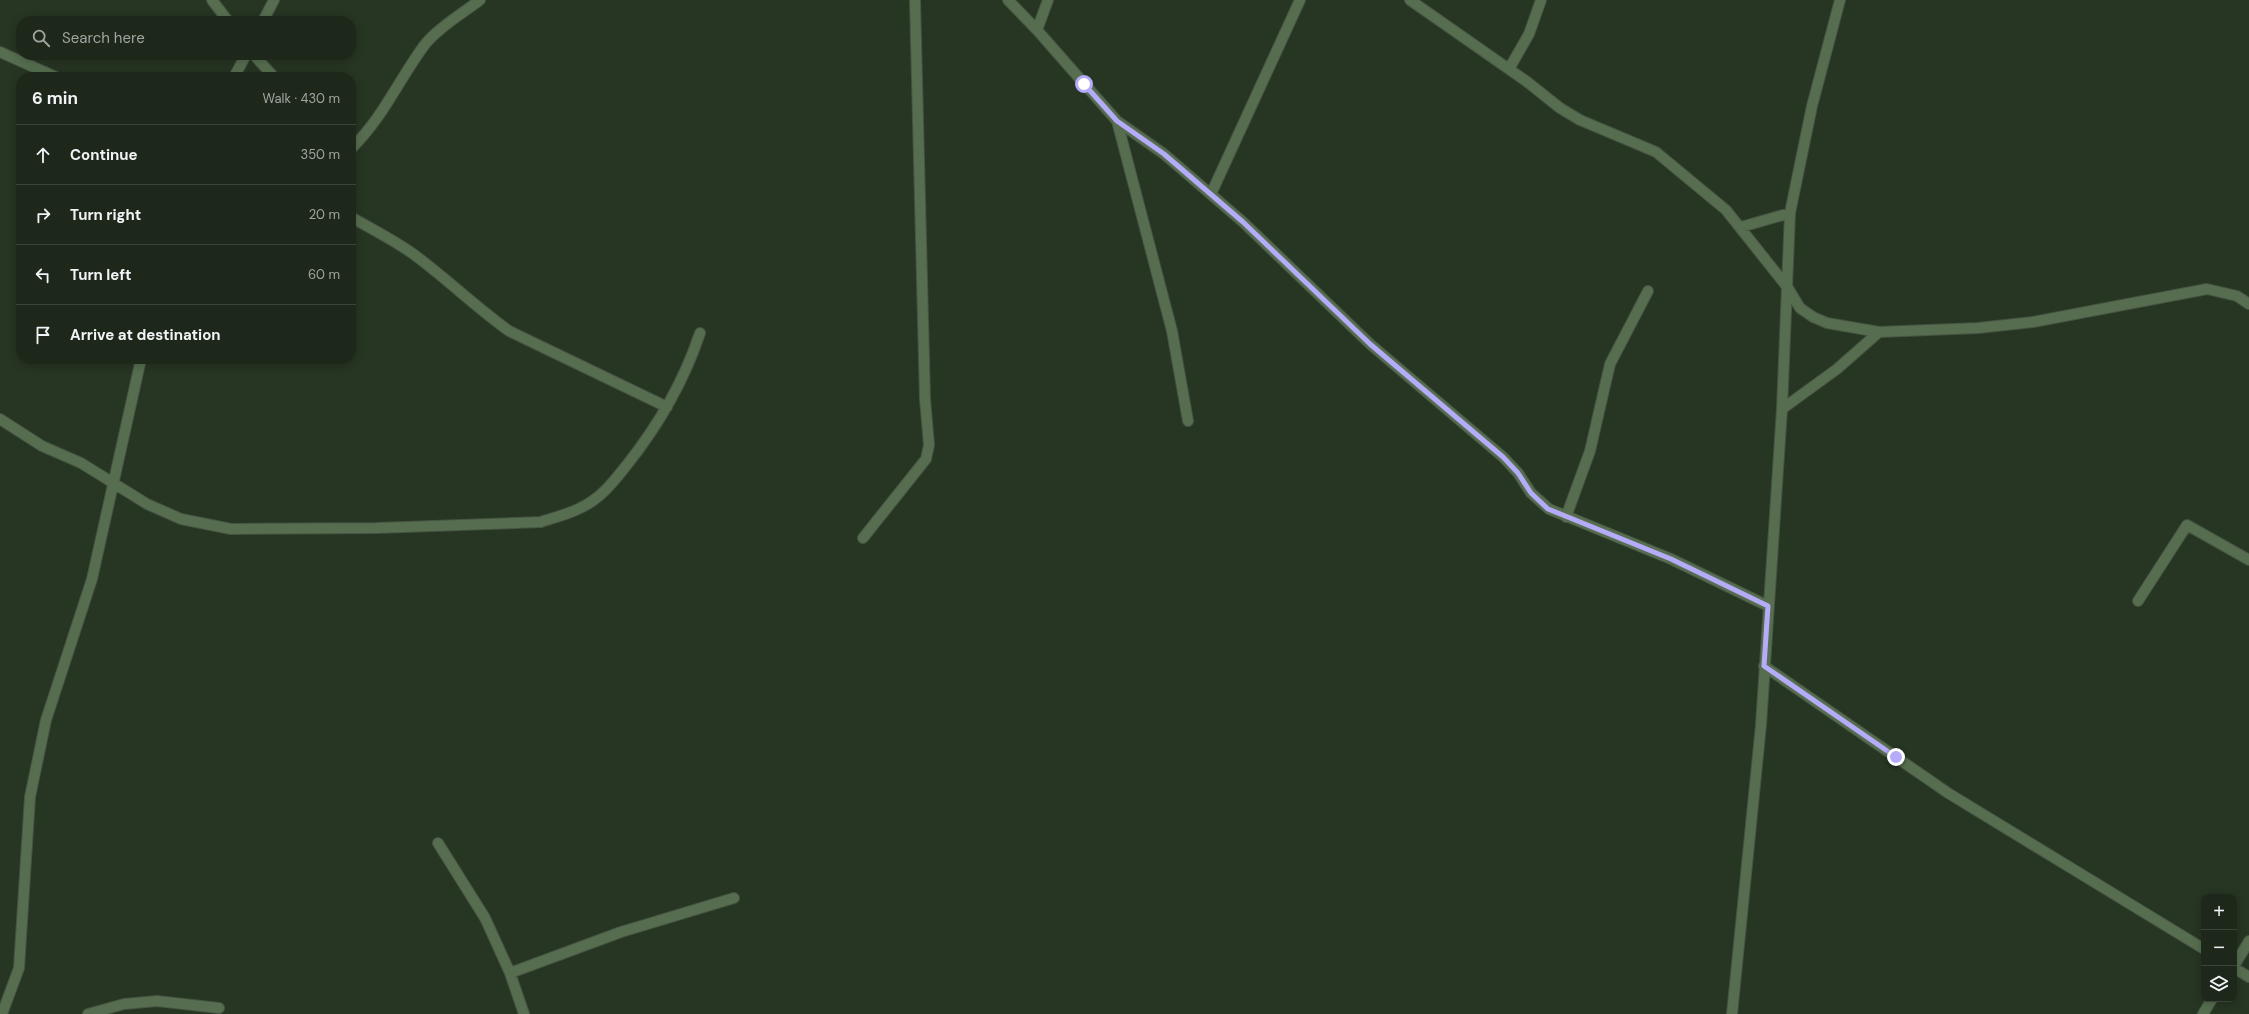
<!DOCTYPE html>
<html lang="en">
<head>
<meta charset="utf-8">
<style>
	:root { --surface:#1d281a; --page:#253023; --text:#f1f3f6; --muted:#a0a6a2; --line:#3b4439 }
	body { margin:0; font-family:"DM Sans",sans-serif; background:var(--page); color:var(--text) }
	.controls { position:absolute; right:12px; bottom:12px; display:grid; overflow:hidden; border-radius:8px; box-shadow:0 2px 10px #0003 }
	.controls button { width:36px; height:36px; display:grid; place-items:center; padding:0; border:0; border-bottom:1px solid var(--line); background:var(--surface); color:var(--text); font:20px sans-serif }
	.stop { position:absolute; width:12px; height:12px; margin:-9px; border:3px solid #b4acf9; border-radius:50%; background:#fff }
	.stop.end { background:#b4acf9; border-color:#fff; box-shadow:0 1px 4px #0008 }
	.list { margin:0; padding:0; list-style:none }
	h2 { display:flex; justify-content:space-between; align-items:center; height:52px; margin:0; padding:0 16px; font-size:17px }
	h2 small { font-size:13px; font-weight:400; color:var(--muted) }
	.list li { display:grid; grid-template-columns:26px 1fr auto; gap:12px; align-items:center; box-sizing:border-box; height:60px; padding:0 16px; border-top:1px solid var(--line) }
	.list b { display:block; font-size:15px; white-space:nowrap }
	.list em { font-size:13px; font-style:normal; color:var(--muted) }
	.icon { flex:none; width:22px; height:22px; fill:none; stroke:currentColor; stroke-width:2; stroke-linecap:round; stroke-linejoin:round }
	.map { position:relative; flex:none; width:2249px; height:1014px; overflow:hidden }
	.search { position:absolute; background:var(--surface); box-shadow:0 2px 10px #0003; left:16px; top:16px; width:340px; height:44px; display:flex; align-items:center; gap:10px; box-sizing:border-box; padding:0 14px; border-radius:16px; color:var(--muted); font-size:15px }
	.panel { position:absolute; background:var(--surface); box-shadow:0 2px 10px #0003; left:16px; top:72px; width:340px; height:292px; border-radius:16px }
	.map>svg:first-child { display:block }
	.lines { fill:none; stroke-linecap:round; stroke-linejoin:round }
	.minor-casing { stroke:#465342; stroke-width:12 }
	.minor { stroke:#566e4f; stroke-width:10 }
	.route { stroke:#b4acf9; stroke-width:5 }
</style>
</head>
<body>
<div class="map">
<svg width="2249" height="1014" viewBox="0 0 2249 1014">
	<rect width="100%" height="100%" fill="#273523"/>
	<g class="lines">
		<g class="minor-casing">
			<path id="minor" d="M212,0L228,21
				M1008,0L1037,30L1117,121L1164,154L1243,222L1370,344L1503,457L1518,473L1531,493L1549,509L1671,559L1768,606
				M1410,0L1526,81L1560,108L1580,120L1656,152L1726,210L1788,288L1800,308L1813,317L1827,323L1879,332L1978,328L2033,322L2207,289L2237,296L2249,304
				M263,21L274,0
				M1037,30L1048,0
				M0,52L56,77
				M254,55L274,77
				M1509,69L1529,34L1541,0
				M234,77L246,55
				M1117,121L1172,331L1188,421
				M351,149C384,116 397,83 423,47C435,30 463,13 480,0
				M1211,194L1300,0
				M351,217C373,230 396,241 416,256C448,280 477,308 509,331L667,407
				M1741,227L1790,213
				M1782,409L1837,369L1879,332
				M0,419L42,446L81,463L147,504L181,519L231,529L377,528L541,522C559,516 580,511 595,499C607,491 617,477 626,466C658,426 684,381 700,333
				M1566,517L1590,451L1610,364L1648,291
				M863,538L926,459L929,445L925,399L915,0
				M2138,601L2187,525L2249,560
				M1764,666L1948,793L2204,949
				M438,843L485,918L510,973L524,1014
				M2234,966L2249,941
				M2234,968L2249,977
				M510,973L621,932L734,898
				M2,1014L19,968L30,797L46,720L92,579L141,359
				M88,1014L124,1004L157,1001L219,1008
				M1732,1014L1761,725L1782,409L1790,213L1812,106L1840,0
				M2203,1014L2212,999"/>
		</g>
		<use href="#minor" class="minor"/>
	</g>
	<g class="lines">
		<path class="route" d="M1084,84L1117,121L1164,154L1243,222L1370,344L1503,457L1518,473L1531,493L1548,509L1671,559L1768,606L1764,666L1896,757"/>
	</g>
</svg>
<div class="controls">
<button>+</button>
<button>−</button>
<button><svg class="icon" aria-label="layers" viewBox="0 0 24 24"><path d="M12 4l9 5-9 5-9-5zM3 14l9 5 9-5"/></svg></button>
</div>
<div class="stop" style="left:1084px;top:84px"></div>
<div class="stop end" style="left:1896px;top:757px"></div>
<div class="search"><svg class="icon" aria-label="search" viewBox="0 0 24 24"><circle cx="10" cy="10" r="6"/><path d="M15 15l6 6"/></svg>Search here</div>
<section class="panel">
<h2>6 min<small>Walk · 430 m</small></h2>
<ul class="list">
<li><svg class="icon" aria-label="ahead" viewBox="0 0 24 24"><path d="M12 20V5M6 11l6-6 6 6"/></svg><div><b>Continue</b></div><em>350 m</em></li>
<li><svg class="icon" aria-label="right" viewBox="0 0 24 24"><path d="M7 20v-9h11M14 6l5 5-5 5"/></svg><div><b>Turn right</b></div><em>20 m</em></li>
<li><svg class="icon" aria-label="left" viewBox="0 0 24 24"><path d="M17 20v-9H6M10 6l-5 5 5 5"/></svg><div><b>Turn left</b></div><em>60 m</em></li>
<li><svg class="icon" aria-label="arrive" viewBox="0 0 24 24"><path d="M6 21V4h12l-3 4 3 4H6"/></svg><div><b>Arrive at destination</b></div></li>
</ul>
</section>
</div>
</body>
</html>
